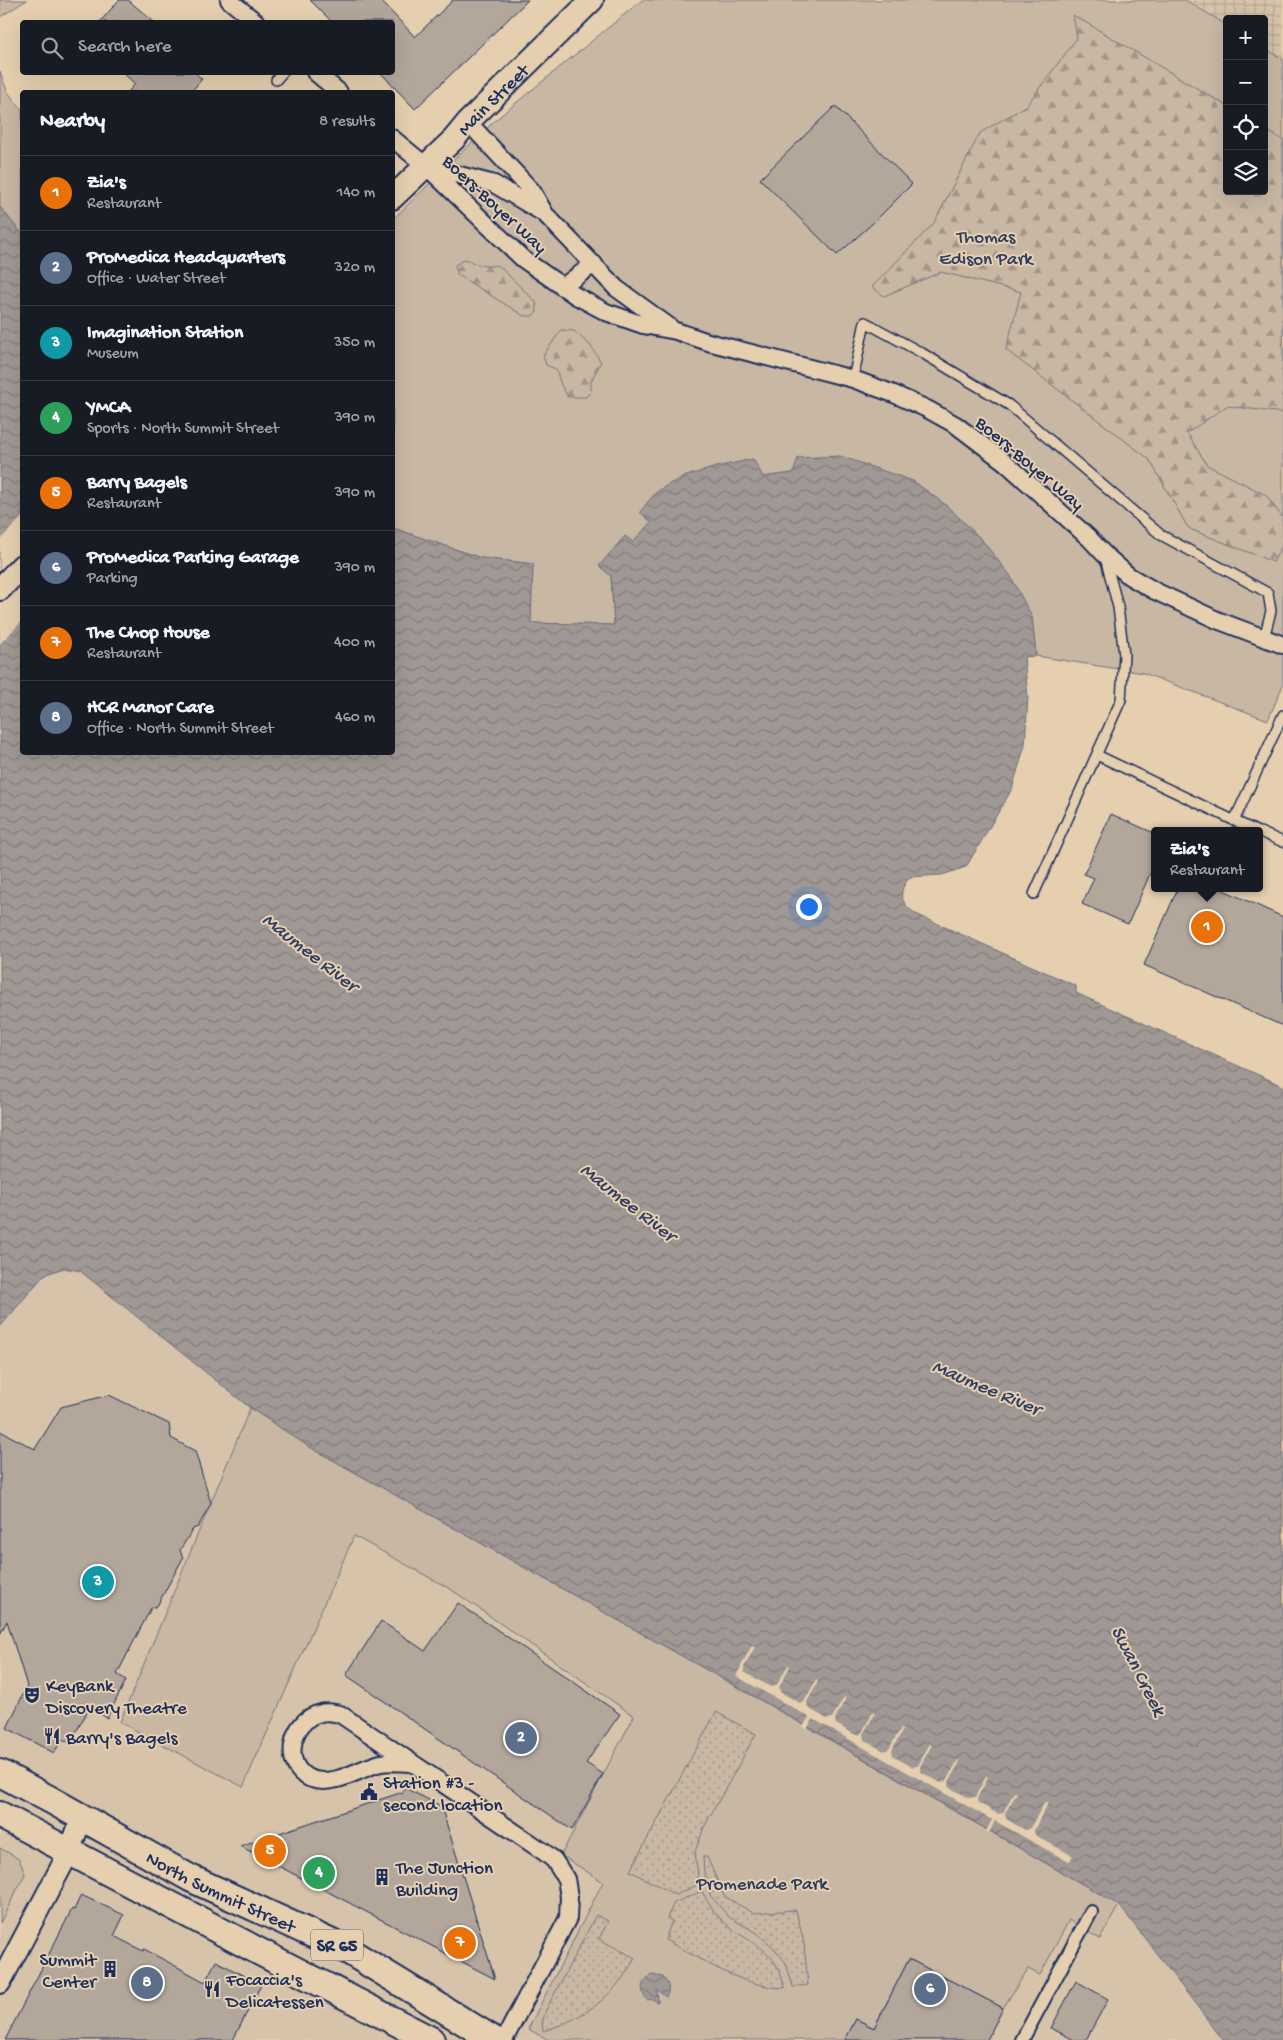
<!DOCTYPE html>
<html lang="en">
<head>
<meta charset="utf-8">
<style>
	:root { --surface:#171b24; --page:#242831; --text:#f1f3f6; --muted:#9ea1a6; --line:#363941; --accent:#db2777 }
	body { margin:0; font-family:"Gochi Hand",sans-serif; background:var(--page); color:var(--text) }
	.controls { position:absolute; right:15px; top:15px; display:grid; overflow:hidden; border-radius:5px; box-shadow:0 5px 20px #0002 }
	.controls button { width:45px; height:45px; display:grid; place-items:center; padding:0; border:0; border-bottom:1px solid var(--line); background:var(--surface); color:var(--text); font:25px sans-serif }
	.you { position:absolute; left:808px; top:906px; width:18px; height:18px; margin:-12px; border:4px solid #fff; border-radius:50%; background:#1a73e8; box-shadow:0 0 0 8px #1a73e833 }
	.badge { display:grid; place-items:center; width:32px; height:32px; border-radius:50%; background:var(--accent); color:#fff; font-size:16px; font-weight:700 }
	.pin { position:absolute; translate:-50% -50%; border:2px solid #fff; box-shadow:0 1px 5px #0006 }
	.popup { position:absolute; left:1151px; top:827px; width:112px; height:65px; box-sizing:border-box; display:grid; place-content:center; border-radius:5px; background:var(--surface); filter:drop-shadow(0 1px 4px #0005); font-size:16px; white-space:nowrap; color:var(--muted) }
	.popup b { font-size:19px; color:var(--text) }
	.popup::after { content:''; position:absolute; left:50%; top:100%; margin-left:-10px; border:10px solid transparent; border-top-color:var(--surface) }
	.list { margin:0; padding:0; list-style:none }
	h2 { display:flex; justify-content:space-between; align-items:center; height:65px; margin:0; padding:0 20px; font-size:21px }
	h2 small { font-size:16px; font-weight:400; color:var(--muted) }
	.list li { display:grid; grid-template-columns:32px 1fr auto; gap:15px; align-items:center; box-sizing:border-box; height:75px; padding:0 20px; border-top:1px solid var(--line) }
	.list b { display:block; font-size:19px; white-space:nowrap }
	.list p { margin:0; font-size:16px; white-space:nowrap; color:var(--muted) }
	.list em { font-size:16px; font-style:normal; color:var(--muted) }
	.icon { flex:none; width:28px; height:28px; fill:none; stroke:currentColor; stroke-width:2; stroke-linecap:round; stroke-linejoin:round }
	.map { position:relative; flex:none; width:1283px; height:2040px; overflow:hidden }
	.search { position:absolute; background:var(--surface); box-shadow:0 5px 20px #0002; left:20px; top:20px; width:375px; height:55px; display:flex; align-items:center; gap:12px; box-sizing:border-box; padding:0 18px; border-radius:5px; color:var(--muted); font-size:19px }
	.panel { position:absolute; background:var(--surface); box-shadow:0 5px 20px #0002; left:20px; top:90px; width:375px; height:665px; border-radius:5px }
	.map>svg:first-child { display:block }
	.built { fill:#d6c3a9 }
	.industrial { fill:url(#industrial-grid) }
	.green { fill:#c8b7a3; stroke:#727380 }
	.forest { fill:url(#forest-firs); stroke:#727380 }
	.garden { fill:url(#garden-dots); stroke:#727380 }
	.water { fill:url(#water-waves); stroke:#6b6e7e }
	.pier { fill:#e5cfaf }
	.building { fill:#b3a79b; stroke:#1b2f5e }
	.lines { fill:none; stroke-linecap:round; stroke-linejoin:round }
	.service-casing { stroke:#1b2f5e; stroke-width:12 }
	.pedestrian-casing { stroke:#1b2f5e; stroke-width:16 }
	.minor-casing { stroke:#1b2f5e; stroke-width:20 }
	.tertiary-casing { stroke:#1b2f5e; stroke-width:24 }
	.secondary-casing { stroke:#1b2f5e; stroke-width:26 }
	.primary-casing { stroke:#1b2f5e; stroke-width:30 }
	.service { stroke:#e5cfaf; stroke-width:9 }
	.pedestrian { stroke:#e5cfaf; stroke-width:12 }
	.minor { stroke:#e5cfaf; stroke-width:16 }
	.tertiary { stroke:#e5cfaf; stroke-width:20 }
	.secondary { stroke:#e5cfaf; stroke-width:22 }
	.primary { stroke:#e5cfaf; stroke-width:26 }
	.labels { text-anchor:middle; stroke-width:4; stroke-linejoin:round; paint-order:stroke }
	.shield { fill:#e5cfaf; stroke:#585f76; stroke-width:1 }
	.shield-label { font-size:18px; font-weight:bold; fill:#1b2f5e }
	.street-label { font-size:19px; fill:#1b2f5e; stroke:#e5cfaf }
	.park-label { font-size:19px; fill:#2c3d65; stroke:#e5cfaf }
	.poi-label { font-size:19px; fill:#1b2f5e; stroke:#e5cfaf; text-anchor:start }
	.water-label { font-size:20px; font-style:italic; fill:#2f3f66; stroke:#e5cfaf }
</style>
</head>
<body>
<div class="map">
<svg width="1283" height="2040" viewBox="0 0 1283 2040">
	<defs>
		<pattern id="industrial-grid" width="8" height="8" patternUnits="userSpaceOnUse" patternTransform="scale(1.25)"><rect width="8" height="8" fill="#d6c3a9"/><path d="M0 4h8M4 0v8" fill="none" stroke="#b7a894"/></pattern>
		<pattern id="forest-firs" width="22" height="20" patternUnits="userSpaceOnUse" patternTransform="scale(1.25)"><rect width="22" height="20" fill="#c8b7a3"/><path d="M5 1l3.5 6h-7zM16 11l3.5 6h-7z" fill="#a29588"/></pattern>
		<pattern id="garden-dots" width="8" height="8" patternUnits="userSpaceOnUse" patternTransform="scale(1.25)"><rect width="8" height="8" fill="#c8b7a3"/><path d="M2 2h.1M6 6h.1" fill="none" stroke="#a29588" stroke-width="1.8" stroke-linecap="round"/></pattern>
		<pattern id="water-waves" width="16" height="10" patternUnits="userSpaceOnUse" patternTransform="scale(1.25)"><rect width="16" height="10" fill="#a09894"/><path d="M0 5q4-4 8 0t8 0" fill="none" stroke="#827c7c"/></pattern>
	</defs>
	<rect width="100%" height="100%" fill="#e5cfaf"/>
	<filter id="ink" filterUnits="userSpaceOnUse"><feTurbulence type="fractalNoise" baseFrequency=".02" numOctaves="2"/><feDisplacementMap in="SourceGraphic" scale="10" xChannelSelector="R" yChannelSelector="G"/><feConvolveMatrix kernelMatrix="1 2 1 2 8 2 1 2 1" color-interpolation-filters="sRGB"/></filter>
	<g filter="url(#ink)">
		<path class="built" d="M64,1268L80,1271L250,1408L308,1446L796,1720L1119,1905L1223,2040H0V1327L44,1275Z"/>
		<path class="industrial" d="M1185,0H1283V59L1264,48V19H1227V25Z"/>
		<path class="green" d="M0,0H27L0,17Z
			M642,0H1185L1227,25V191H1264V48L1283,59V685L1268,720L1143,673L1036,656L1032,617L981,539L947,506L913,481L793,473L763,477L753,459L717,467L684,477L655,493L652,521L633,543L625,536L600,565L611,576L614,625L530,623L533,564L481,558L393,528L392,220L494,121Z
			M0,71L7,91L22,110V234L0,207Z
			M250,1408L308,1446L737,1687L1119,1905L1100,1939L1069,1920L1040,1975L1028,1969L1003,2008L909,1959L874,2028L856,2019L845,2040H549L528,2029L603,1882L561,1855L634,1716L452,1590L354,1536L243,1787L120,1722Z
			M0,1848L19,1859L25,1874L0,1923Z"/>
		<path class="forest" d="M1073,15L1227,106V191H1264V129L1283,140V413L1227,406L1187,433L1207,465L1266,495L1283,518V544L1273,562L1192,530L1187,526L1149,459L1006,350L1021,292L941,272L884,296L872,287L934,223L980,133L1026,106L1077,38Z
			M465,259C475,264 486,268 498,265L536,302L537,312L532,316H524L458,275L455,265Z
			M561,330L574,331L590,345L601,362L591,381V391L586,397H568L561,385L556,369L546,365L543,356Z"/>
		<path class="garden" d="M716,1712L756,1734L704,1827L695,1852L699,1884L676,1895L630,1871Z
			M703,1857H707L724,1896L753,1913L796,1910L804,1944L808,1985L793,1987L786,1963L775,1949L757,1933L729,1917L710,1895L704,1872Z
			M702,1891C709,1906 718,1918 731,1928C744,1938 759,1944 770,1956C778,1965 782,1977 785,1988C742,1987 703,1960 665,1940L672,1921L667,1918L674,1903Z
			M596,1915L608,1921L599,1939L635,1958C615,1996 584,2019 543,2031L542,2023L546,2010Z"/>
		<path class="water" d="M0,207L22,234V752H392L393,528L481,558L533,564L531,623L614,625L611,576L599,566L625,536L633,542L651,522L640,512C645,506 649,499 655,494C678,473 724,466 753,459L763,477L793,473L798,458L840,456L913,481L947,506L981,539L1010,575L1032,617L1036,656L1024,657L1028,697L1025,745L1012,789L966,867L942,875L910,877C896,892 901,904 916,914L1076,986V993L1283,1086V2040H1223L1119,1905L796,1720L308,1446L250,1408L80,1271L64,1268L44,1275L0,1327Z
			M651,1975L663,1977C669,1984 670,1990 666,1997L657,1990L658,2002L652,1999L647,2000C640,1991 640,1982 651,1975Z"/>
		<path class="pier" d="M22,517V621L0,644V540Z
			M752,1645L755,1647L744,1667V1672L771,1687L776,1686L788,1665L790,1666L779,1687L780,1692L800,1703L804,1702L816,1680L818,1682L807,1702L808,1708L827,1719L832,1718L844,1697L846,1698L835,1719L836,1724L856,1735L861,1734L873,1712L875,1714L863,1734L864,1740L884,1751L889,1749L901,1728L903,1730L892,1750L893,1756L912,1767L918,1766L929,1744L932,1745L920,1766L921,1772L941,1783L946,1781L958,1760L960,1761L949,1782V1787L969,1798L975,1797L986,1776L988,1777L977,1799L978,1803L998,1814L1003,1813L1014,1792L1017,1793L1005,1813L1006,1819L1025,1830L1030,1828L1045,1802L1048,1803L1034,1830L1035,1835L1073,1856L1069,1862L995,1821L989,1833L986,1831L992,1820L813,1719L807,1729L803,1727L809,1717L736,1676Z"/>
		<path class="building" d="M119,0H128L154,22H100Z
			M310,0H380L415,37L453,0H528L415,109L380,72H392V22H332Z
			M122,72H194L202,79L191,92H128L135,84Z
			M835,106L912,184L874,222L837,255L760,179Z
			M1111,814L1154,833V865L1128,924L1082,904L1094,878L1084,874Z
			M1178,888H1219L1283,917V1026L1144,965Z
			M109,1395L169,1424L171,1438L195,1451L211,1503L198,1527L193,1529L180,1550L183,1558L157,1606L151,1608L117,1674L126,1680L107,1718L89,1708L70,1743L62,1739L54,1753L7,1728L27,1686L7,1621L0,1634V1431L35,1449L61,1407Z
			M458,1603L620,1714L586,1763L603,1774L572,1830L346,1675L381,1621L425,1651Z
			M405,1788L441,1806L495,1979L240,1846L403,1792Z
			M81,1895L124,1915L114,1936L143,1951L144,1949L205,1982L216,1961L261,1985L233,2040H5L72,1909L74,1910Z
			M909,1959L1003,2008L987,2040H845L856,2019L874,2028Z
			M1076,1981L1108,1999L1086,2040H1074L1051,2028Z"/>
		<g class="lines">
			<g class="service-casing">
				<path id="service" d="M276,80L283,72
					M853,379L865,322L922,353L1009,405L1161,535L1268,593L1271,611L1264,638
					M1097,755L1256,831
					M1234,821L1283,715
					M1260,832L1283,842
					M1034,894L1121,700L1124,655L1118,607L1105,557"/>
			</g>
			<g class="pedestrian-casing">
				<path id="pedestrian" d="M1022,2040L1091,1912"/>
			</g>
			<g class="minor-casing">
				<path id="minor" d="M229,0L256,22
					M315,72L339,92
					M468,122L532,191L544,212
					M392,138L426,166L523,259L576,296L606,312L643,325L676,331L708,342L853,379L894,394L927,409L956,425L1006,463L1089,538L1104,554L1129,576L1155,591L1217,620L1283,645
					M429,167L494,184L545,214L616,288L670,327
					M562,287L594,264
					M412,1763C402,1763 391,1761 381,1763C359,1768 339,1785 315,1780C280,1772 289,1719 321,1713C327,1711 334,1713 340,1714L544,1852L554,1860L566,1879L569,1897L568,1918L504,2040"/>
			</g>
			<g class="tertiary-casing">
				<path id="tertiary" d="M0,1983L69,1852L82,1817"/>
			</g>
			<g class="secondary-casing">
				<g id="secondary">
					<path id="s1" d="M392,198L454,139L468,122L592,0"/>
					<path d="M0,589L22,566"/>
				</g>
			</g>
			<g class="primary-casing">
				<g id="primary">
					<path id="s2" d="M0,1773L51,1800L190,1878L347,1950L494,2040"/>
					<path d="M0,1815L260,1952L431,2040"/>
				</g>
			</g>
			<use href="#service" class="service"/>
			<use href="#pedestrian" class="pedestrian"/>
			<use href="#minor" class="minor"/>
			<use href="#tertiary" class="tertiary"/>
			<use href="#secondary" class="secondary"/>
			<use href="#primary" class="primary"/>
		</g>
	</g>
	<defs>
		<g id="theatre-bare" transform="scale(1.35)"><path d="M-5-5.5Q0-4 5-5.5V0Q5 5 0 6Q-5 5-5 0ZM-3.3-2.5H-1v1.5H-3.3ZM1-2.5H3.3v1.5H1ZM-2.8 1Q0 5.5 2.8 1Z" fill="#1b2f5e" stroke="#e5cfaf" stroke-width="2.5" paint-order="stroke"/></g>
		<g id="restaurant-bare" transform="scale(1.35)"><path d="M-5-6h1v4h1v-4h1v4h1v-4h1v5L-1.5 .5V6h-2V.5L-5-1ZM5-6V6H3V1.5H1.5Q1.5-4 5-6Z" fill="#1b2f5e" stroke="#e5cfaf" stroke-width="2.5" paint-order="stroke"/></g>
		<g id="civic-bare" transform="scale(1.35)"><path d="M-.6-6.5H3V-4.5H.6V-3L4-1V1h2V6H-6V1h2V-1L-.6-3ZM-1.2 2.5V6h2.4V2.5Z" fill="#1b2f5e" stroke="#e5cfaf" stroke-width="2.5" paint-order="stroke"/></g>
		<g id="building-bare" transform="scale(1.35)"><path d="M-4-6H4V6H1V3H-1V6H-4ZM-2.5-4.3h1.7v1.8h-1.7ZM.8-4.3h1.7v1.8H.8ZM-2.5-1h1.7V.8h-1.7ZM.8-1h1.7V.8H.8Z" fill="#1b2f5e" stroke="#e5cfaf" stroke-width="2.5" paint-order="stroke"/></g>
	</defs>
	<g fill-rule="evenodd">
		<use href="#theatre-bare" x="32" y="1695"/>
		<use href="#restaurant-bare" x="52" y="1736"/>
		<use href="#civic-bare" x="369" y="1792"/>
		<use href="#building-bare" x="382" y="1877"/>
		<use href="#building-bare" x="110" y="1969"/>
		<use href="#restaurant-bare" x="212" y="1989"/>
	</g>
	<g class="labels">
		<rect class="shield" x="311" y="1929.5" width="52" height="31" rx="4"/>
		<g class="shield-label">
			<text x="337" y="1951">SR 65</text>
		</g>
		<g class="street-label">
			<text dy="7" stroke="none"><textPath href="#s1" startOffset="141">Main Street</textPath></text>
			<text transform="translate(496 203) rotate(43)" y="7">Boers-Boyer Way</text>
			<text transform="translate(1031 462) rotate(40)" y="7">Boers-Boyer Way</text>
			<text dy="7" stroke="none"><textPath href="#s2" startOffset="251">North Summit Street</textPath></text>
		</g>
		<g class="park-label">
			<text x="986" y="242">Thomas<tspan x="986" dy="22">Edison Park</tspan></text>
			<text x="762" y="1889">Promenade Park</text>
		</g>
		<g class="poi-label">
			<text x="46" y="1691">KeyBank<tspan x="46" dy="22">Discovery Theatre</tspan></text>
			<text x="66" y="1743">Barry's Bagels</text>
			<text x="383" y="1788">Station #3 -<tspan x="383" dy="22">second location</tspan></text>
			<text x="396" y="1873">The Junction<tspan x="396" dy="22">Building</tspan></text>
			<text x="96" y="1965" text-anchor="end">Summit<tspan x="96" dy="22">Center</tspan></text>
			<text x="226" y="1985">Focaccia's<tspan x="226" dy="22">Delicatessen</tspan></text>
		</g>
		<g class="water-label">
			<text transform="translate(311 951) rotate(38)" y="7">Maumee River</text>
			<text transform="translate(629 1201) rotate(38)" y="7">Maumee River</text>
			<text transform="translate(987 1386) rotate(23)" y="7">Maumee River</text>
			<text transform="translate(1140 1670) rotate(63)" y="7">Swan Creek</text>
		</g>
	</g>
</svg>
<div class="controls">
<button>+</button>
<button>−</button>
<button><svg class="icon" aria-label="locate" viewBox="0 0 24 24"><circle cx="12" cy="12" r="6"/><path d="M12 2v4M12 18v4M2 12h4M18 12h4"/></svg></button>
<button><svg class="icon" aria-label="layers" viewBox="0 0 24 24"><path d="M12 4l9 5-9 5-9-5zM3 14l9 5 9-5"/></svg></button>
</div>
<div class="you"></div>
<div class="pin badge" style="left:1207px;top:927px;background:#e8710a">1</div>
<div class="popup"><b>Zia's</b>Restaurant</div>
<div class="pin badge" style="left:521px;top:1738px;background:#5c6f8a">2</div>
<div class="pin badge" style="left:98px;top:1582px;background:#0f9aa8">3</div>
<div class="pin badge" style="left:319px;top:1873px;background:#2e9e5b">4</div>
<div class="pin badge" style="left:270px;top:1851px;background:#e8710a">5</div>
<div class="pin badge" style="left:930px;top:1989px;background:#5c6f8a">6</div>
<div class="pin badge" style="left:460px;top:1943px;background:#e8710a">7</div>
<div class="pin badge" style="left:147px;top:1983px;background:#5c6f8a">8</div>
<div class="search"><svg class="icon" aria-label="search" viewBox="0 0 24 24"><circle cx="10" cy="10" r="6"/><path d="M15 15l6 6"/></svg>Search here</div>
<section class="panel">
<h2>Nearby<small>8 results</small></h2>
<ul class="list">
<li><span class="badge" style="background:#e8710a">1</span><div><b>Zia's</b><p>Restaurant</p></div><em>140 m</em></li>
<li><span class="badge" style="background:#5c6f8a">2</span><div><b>ProMedica Headquarters</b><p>Office · Water Street</p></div><em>320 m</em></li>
<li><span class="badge" style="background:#0f9aa8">3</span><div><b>Imagination Station</b><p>Museum</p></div><em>350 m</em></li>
<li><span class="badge" style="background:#2e9e5b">4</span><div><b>YMCA</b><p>Sports · North Summit Street</p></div><em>390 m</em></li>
<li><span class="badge" style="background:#e8710a">5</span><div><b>Barry Bagels</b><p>Restaurant</p></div><em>390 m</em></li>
<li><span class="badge" style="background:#5c6f8a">6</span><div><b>ProMedica Parking Garage</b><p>Parking</p></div><em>390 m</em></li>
<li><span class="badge" style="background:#e8710a">7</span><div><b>The Chop House</b><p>Restaurant</p></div><em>400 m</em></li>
<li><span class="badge" style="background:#5c6f8a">8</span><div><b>HCR Manor Care</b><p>Office · North Summit Street</p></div><em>460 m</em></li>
</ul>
</section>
</div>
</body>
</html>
